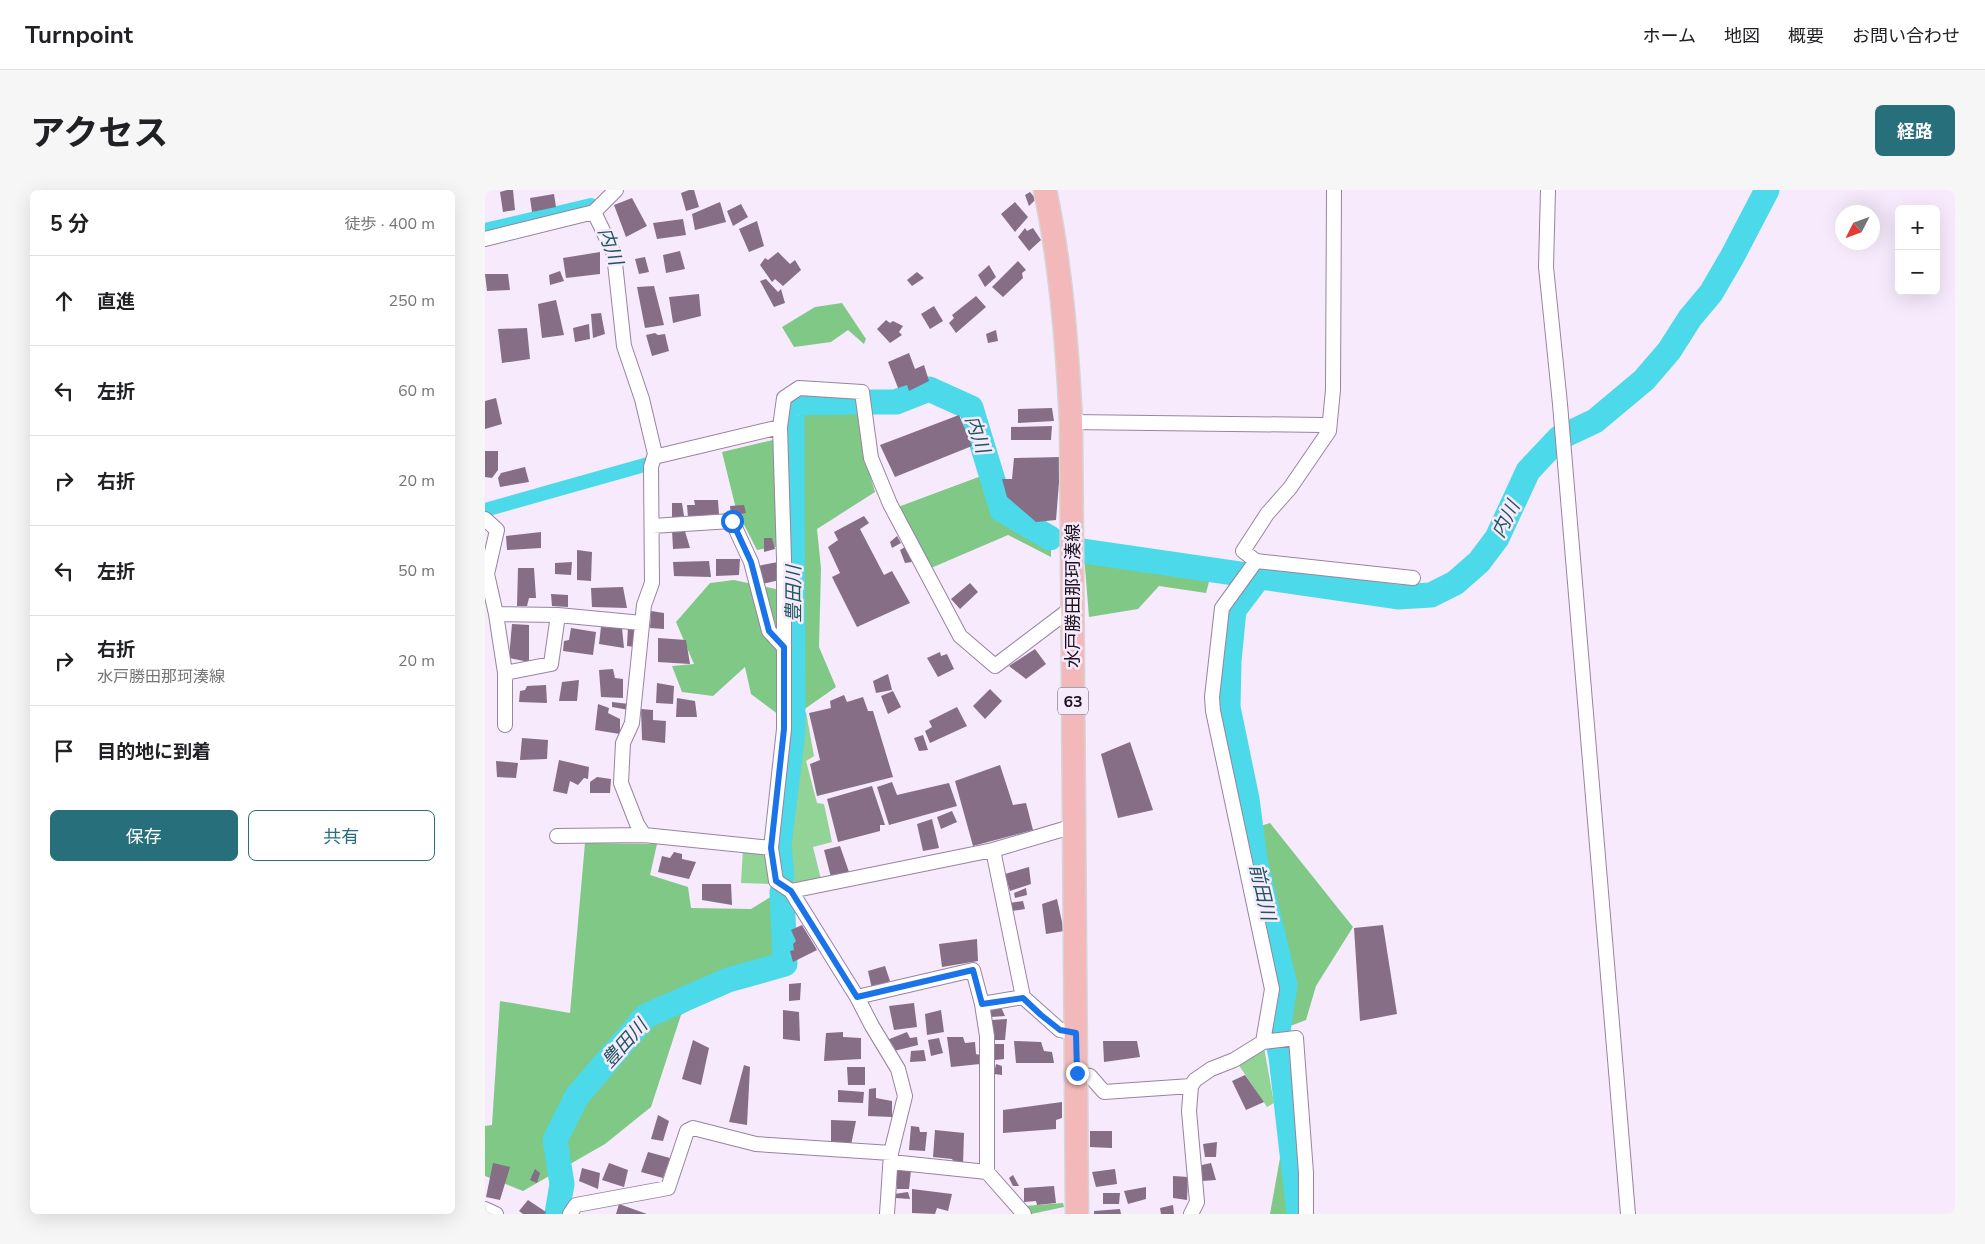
<!DOCTYPE html>
<html lang="ja">
<head>
<meta charset="utf-8">
<style>
	:root { --surface:#fff; --page:#f6f6f6; --text:#202124; --muted:#757577; --line:#e0e0e0; --accent:#276f7a }
	body { margin:0; font-family:"Nunito Sans","Noto Sans JP",sans-serif; background:var(--page); color:var(--text) }
	.controls { position:absolute; right:15px; top:15px; display:grid; overflow:hidden; border-radius:8px; box-shadow:0 5px 20px #0002 }
	.controls button { width:45px; height:45px; display:grid; place-items:center; padding:0; border:0; border-bottom:1px solid var(--line); background:var(--surface); color:var(--text); font:25px sans-serif }
	.compass { position:absolute; left:1350px; top:15px; width:45px; height:45px; border-radius:50%; background:var(--surface); box-shadow:0 5px 20px #0002; rotate:228deg }
	.stop { position:absolute; width:15px; height:15px; margin:-11px; border:4px solid #1a73e8; border-radius:50%; background:#fff }
	.stop.end { background:#1a73e8; border-color:#fff; box-shadow:0 1px 5px #0008 }
	.list { margin:0; padding:0; list-style:none }
	h2 { display:flex; justify-content:space-between; align-items:center; height:65px; margin:0; padding:0 20px; font-size:21px }
	h2 small { font-size:16px; font-weight:400; color:var(--muted) }
	.list li { display:grid; grid-template-columns:32px 1fr auto; gap:15px; align-items:center; box-sizing:border-box; height:90px; padding:0 20px; border-top:1px solid var(--line) }
	.list b { display:block; font-size:19px; white-space:nowrap }
	.list p { margin:0; font-size:16px; white-space:nowrap; color:var(--muted) }
	.list em { font-size:16px; font-style:normal; color:var(--muted) }
	.actions { display:flex; gap:10px; padding:15px 20px }
	.actions a { flex:1; padding:11px 0; border:1px solid var(--accent); border-radius:8px; text-align:center; font-size:18px; color:var(--accent) }
	.actions .main { background:var(--accent); color:#fff }
	.icon { flex:none; width:28px; height:28px; fill:none; stroke:currentColor; stroke-width:2; stroke-linecap:round; stroke-linejoin:round }
	.map { position:relative; flex:none; width:1470px; height:1024px; overflow:hidden; border-radius:8px }
	header { display:flex; align-items:center; gap:30px; box-sizing:border-box; height:70px; padding:0 25px; background:var(--surface); border-bottom:1px solid var(--line) }
	header strong { font-size:24px }
	nav { display:flex; gap:28px; margin-inline-start:auto; font-size:18px }
	.intro { display:flex; align-items:center; justify-content:space-between; box-sizing:border-box; height:120px; padding:0 30px }
	h1 { margin:0; font-size:35px }
	.button { padding:12px 22px; border-radius:8px; background:var(--accent); color:#fff; font-size:18px; font-weight:700 }
	main { display:flex; gap:30px; padding:0 30px }
	aside { flex:1; background:var(--surface); border-radius:8px; box-shadow:0 5px 20px #0002 }
	.map>svg:first-child { display:block }
	.green { fill:#92d396 }
	.forest { fill:#7fc885 }
	.lines { fill:none; stroke-linecap:round; stroke-linejoin:round }
	.canal { stroke:#4cd9e9; stroke-width:14 }
	.river { stroke:#4cd9e9; stroke-width:25 }
	.building { fill:#856e86 }
	.street-casing { stroke:#9784a0; stroke-width:16 }
	.primary-casing { stroke:#d6d5d6; stroke-width:25 }
	.street { stroke:#fff; stroke-width:14 }
	.primary { stroke:#f2b8ba; stroke-width:22 }
	.route { stroke:#1a73e8; stroke-width:6 }
	.labels { text-anchor:middle; stroke-width:5; stroke-linejoin:round; paint-order:stroke }
	.shield { fill:#f6eafc; stroke:#5c5460; stroke-width:1 }
	.shield-label { font-size:16px; font-weight:bold; fill:#1a131d }
	.street-label { font-size:18px; fill:#1a131d; stroke:#f6eafc }
	.water-label { font-size:19px; font-style:italic; fill:#1e585f; stroke:#f6eafc }
</style>
</head>
<body>
<header>
<strong>Turnpoint</strong>
<nav><a>ホーム</a><a>地図</a><a>概要</a><a>お問い合わせ</a></nav>
</header>
<div class="intro"><h1>アクセス</h1><a class="button">経路</a></div>
<main>
<aside>
<h2>5 分<small>徒歩 · 400 m</small></h2>
<ul class="list">
<li><svg class="icon" aria-label="ahead" viewBox="0 0 24 24"><path d="M12 20V5M6 11l6-6 6 6"/></svg><div><b>直進</b></div><em>250 m</em></li>
<li><svg class="icon" aria-label="left" viewBox="0 0 24 24"><path d="M17 20v-9H6M10 6l-5 5 5 5"/></svg><div><b>左折</b></div><em>60 m</em></li>
<li><svg class="icon" aria-label="right" viewBox="0 0 24 24"><path d="M7 20v-9h11M14 6l5 5-5 5"/></svg><div><b>右折</b></div><em>20 m</em></li>
<li><svg class="icon" aria-label="left" viewBox="0 0 24 24"><path d="M17 20v-9H6M10 6l-5 5 5 5"/></svg><div><b>左折</b></div><em>50 m</em></li>
<li><svg class="icon" aria-label="right" viewBox="0 0 24 24"><path d="M7 20v-9h11M14 6l5 5-5 5"/></svg><div><b>右折</b><p>水戸勝田那珂湊線</p></div><em>20 m</em></li>
<li><svg class="icon" aria-label="arrive" viewBox="0 0 24 24"><path d="M6 21V4h12l-3 4 3 4H6"/></svg><div><b>目的地に到着</b></div></li>
</ul>
<div class="actions"><a class="main">保存</a><a>共有</a></div>
</aside>
<div class="map">
<svg width="1470" height="1024" viewBox="0 0 1470 1024">
	<rect width="100%" height="100%" fill="#f6eafc"/>
	<path class="green" d="M321,522L329,566L321,571L332,613L339,614L347,652L328,657L336,689L301,693L297,655L314,528Z
		M258,658L284,662L286,694L256,693Z
		M778,852L789,913L782,917L751,871Z"/>
	<path class="forest" d="M357,113L381,149L379,154L363,140L346,152L309,157L297,137L330,117Z
		M315,221H372L379,265L390,302L332,339L336,378L334,457L351,497L314,523L312,463Z
		M288,250L294,356L272,360L251,319L237,262Z
		M499,285L515,324L566,354V367L523,345L446,378L413,317Z
		M599,365L725,388L721,403L674,396L653,419L604,427Z
		M249,390L295,400L294,525L266,504L260,477L228,506L197,502L187,476L209,474L191,432L225,393Z
		M785,633L868,737L831,796L821,830L795,840L805,795L772,637Z
		M100,653L172,654L165,685L203,697L206,718L266,719L289,705L292,769L196,825L166,917L120,954L38,1001L0,986V936L7,935L15,811L85,823Z
		M800,940L811,1024H785Z
		M578,1013L579,1017L546,1024H544L540,1016Z"/>
	<g class="lines">
		<path class="canal" d="M0,40L106,15
			M298,241L307,238
			M0,320L163,274"/>
		<path class="river" d="M383,212H411L444,199L486,218L517,320L565,348
			M598,361L913,407L946,405L970,393L994,372L1012,348L1043,281L1074,248L1110,231L1159,190L1184,161L1205,128L1226,103L1247,67L1282,0
			M774,387L749,420L744,471L743,517L762,609L770,670L800,795L792,848L796,867L814,1024
			M297,685L294,655L308,541L307,213L376,212
			M72,1024L77,994L70,950L92,906L161,826L243,790L300,774L297,702"/>
	</g>
	<path class="building" d="M22,0H28L30,20L18,22L15,2Z
		M204,0H209L214,17L201,21L196,3Z
		M545,2L551,9L544,16L540,5Z
		M69,4L71,17L47,22L45,8Z
		M147,8L162,36L141,47L129,15Z
		M235,12L241,32L210,40L207,24Z
		M530,12L543,27L530,42L516,24Z
		M256,14L263,27L248,36L242,21Z
		M198,29L201,45L172,49L168,33Z
		M272,31L279,56L264,62L254,39Z
		M540,38L542,41L548,38L556,50L544,61L533,47Z
		M195,61L200,79L181,83L178,65Z
		M115,62V84L81,88L78,68Z
		M293,62L305,74L310,70L316,80L298,96L290,89L287,92L275,75L280,68L283,70Z
		M160,67L164,82L154,84L150,69Z
		M533,71L541,80L537,83L538,88L518,107L507,97Z
		M504,75L511,87L500,97L493,85Z
		M75,81L79,91L65,95L64,85Z
		M432,82L439,88L427,96L422,90Z
		M0,84H23L25,100L2,101Z
		M281,89L293,102L296,99L300,113L289,117L275,91Z
		M169,96L179,135L160,138L152,97Z
		M214,104L216,126L188,133L184,107Z
		M491,106L501,117L471,143L464,133L469,128L467,125Z
		M71,110L79,145L57,148L53,114Z
		M449,116L458,131L445,139L436,124Z
		M116,123L120,144L108,148L106,124Z
		M401,130L405,133L408,131L418,136L414,142L417,145L405,153L392,139Z
		M104,134L105,149L90,152L88,138Z
		M42,138L45,169L17,173L13,139Z
		M511,140L513,151L503,153L501,144Z
		M170,143L173,145L180,144L184,161L167,166L161,145Z
		M424,163L430,179L439,175L444,191L424,201L422,195L413,198L403,172Z
		M11,208L17,234L0,239V211Z
		M567,218L569,231L533,233V219Z
		M474,225L487,256L410,287L395,255Z
		M567,236L566,250H526V237Z
		M0,261H13V280L7,288L0,287Z
		M576,267L571,330L551,332L522,307L517,289H527L529,268Z
		M40,277L44,292L15,297L13,288L16,283Z
		M209,310H233L234,324L203,327L202,315H210Z
		M187,313H197L199,326L187,328Z
		M259,315L261,323L246,326L245,316Z
		M379,326L384,333L375,339L399,385L407,381L425,413L372,437L347,387L355,383L343,357L353,350L349,342Z
		M199,338L205,358L188,359L187,340Z
		M56,342V358L22,360L21,346Z
		M412,346L416,353L407,358L405,352Z
		M279,348H287L290,359L279,362Z
		M420,357L427,372L420,373L415,360Z
		M92,360L107,362L106,391L92,390Z
		M231,369H255L254,385L231,386Z
		M224,371L226,387L189,386L188,372Z
		M87,372L86,385L70,384V373Z
		M293,372L299,389L277,394L272,376Z
		M33,378H49L51,408H44L42,416H32Z
		M485,393L493,402L475,419L466,409Z
		M138,397L142,418L107,417L106,398Z
		M66,404L83,405V417L67,416Z
		M166,421L179,423V439L165,438Z
		M27,434L44,435V472L24,468Z
		M116,437L137,438L139,458L114,454Z
		M143,437H153L150,457L142,456Z
		M86,438L111,442L108,465L78,461L79,451L84,450Z
		M173,448L201,450L205,474L173,472Z
		M550,459L561,474L541,489L524,476Z
		M455,462L456,466L462,464L469,479L453,487L442,468Z
		M128,479L130,488L138,489V508L116,507L114,480Z
		M403,484L407,500L391,503L388,491Z
		M94,490L92,511H74L77,492Z
		M172,493L189,496L188,514L171,513Z
		M61,495L62,513L34,512L35,501L40,500L42,496Z
		M505,499L517,511L500,529L488,516Z
		M408,501L416,517L403,524L396,506Z
		M359,505L362,512L378,507L383,521H388L408,587L332,606L325,574L335,570L324,523L346,518L345,511Z
		M192,508L210,511L212,527H191Z
		M127,512L144,514V520L127,517Z
		M113,514L124,518L123,523L135,529V544L110,540Z
		M472,517L482,536L445,553L440,541L447,537L444,531Z
		M156,519L168,520V530L181,531L180,553L157,550Z
		M438,545L443,560L434,561L429,548Z
		M37,548L63,550L62,569L35,570Z
		M645,552L668,620L633,628L616,564Z
		M74,570L104,577L103,589L99,588L93,595L85,591L82,604L68,601Z
		M11,571L33,573L31,588L12,587Z
		M515,575L528,615L541,613L548,640L488,656L470,591Z
		M112,587L126,589L125,603H105V592Z
		M407,592L412,605L464,593L472,616L404,635L392,597Z
		M387,596L400,635H395V641L353,652L342,609Z
		M467,621L472,632L456,639L452,627Z
		M447,629L454,658L438,661L432,634Z
		M355,656L364,682L346,687L339,660Z
		M189,662L197,664V669L211,672L204,689L173,682L177,666L185,668Z
		M544,677L546,694L525,701L520,684Z
		M217,694H246L247,715L217,710Z
		M541,698L542,705L530,708L529,703Z
		M572,709L579,741L561,744L557,714Z
		M538,711L540,719L527,721L524,713Z
		M317,735L332,760L308,772L305,761L309,760L308,754L311,751L306,740Z
		M898,735L912,824L875,831L869,738Z
		M492,749L493,771L457,777L454,754Z
		M400,776L405,791L387,799L383,781Z
		M316,793L315,810L304,811V794Z
		M429,813L432,837L409,840L404,816Z
		M515,815L520,826L506,827L505,818Z
		M298,820L314,822L315,851L298,849Z
		M456,820L459,842L442,845L440,824Z
		M522,829L520,850H508L506,830Z
		M358,842V847L376,848V869L339,871L341,843Z
		M422,842L425,848L432,847L433,855L409,861L402,850Z
		M462,847H478L480,853L490,852L491,864L495,865V874L466,877Z
		M454,848L458,863L446,866L443,850Z
		M208,850L224,858L216,895L197,889Z
		M529,851L556,852L559,861L567,862L569,873H531Z
		M618,851H652L655,867L619,872Z
		M510,854H519V869L510,870Z
		M439,860L441,871L425,872L426,861Z
		M511,874L517,876V885L509,884Z
		M259,875L265,877L262,935L244,932Z
		M362,877H380V895H363Z
		M760,885L779,912L761,920L747,891Z
		M391,898V908L407,911V927L383,926L384,899Z
		M353,900L379,902L378,913L353,912Z
		M577,912V928L571,930V939L518,943V920Z
		M173,925L184,931L178,951L166,949Z
		M346,930L371,931L366,955L346,953Z
		M426,936L434,937L435,942H442L440,961L424,960Z
		M450,940L479,943L478,975L470,974L467,969L448,967Z
		M605,941H627V958L605,957Z
		M732,952L731,967H720L718,954Z
		M163,962L185,968L178,988L156,982Z
		M8,973L25,977L15,1010L1,1007Z
		M124,973L143,980L139,997L117,990Z
		M726,973L731,990L717,991V975Z
		M97,978L115,983L113,999L94,991Z
		M50,979L55,983L52,993L45,990Z
		M630,979L632,994L611,997L607,982Z
		M412,980H426L424,999H412Z
		M528,985L534,996H528L524,988Z
		M688,986L703,987L702,1010L688,1008Z
		M569,996L571,1013L552,1015L551,1011L539,1012V998Z
		M661,997V1009L643,1014L639,1001Z
		M427,999L467,1004L463,1021L452,1018L450,1024L427,1023Z
		M423,1002L425,1009L410,1008L409,1004Z
		M618,1003H635L634,1014H618Z
		M43,1010L61,1022L60,1024H38L34,1021Z
		M134,1014L162,1024H131Z
		M688,1015L689,1024H676L675,1018Z
		M635,1019L636,1024H609V1021Z"/>
	<g class="lines">
		<g class="street-casing">
			<path id="street" d="M1063,0L1061,77L1075,214L1143,1024
				M109,22L129,64L139,156L157,209L170,264L166,277L167,393L159,415L147,533L138,553L136,593L152,634L159,645L286,658L291,691L306,701L372,807L387,836L413,879L420,906L406,963L402,1024
				M0,49L109,22L131,0
				M586,232L838,235L844,241
				M295,237L299,208L314,198L377,202L386,268L405,314L475,446L510,476L588,417
				M169,267L295,237L299,369V539L286,658
				M0,329L12,340L2,384L11,424L20,483L66,474L73,425
				M167,336L247,331L266,372L284,441L299,457
				M771,371L928,388
				M11,424L73,425L157,433
				M20,535V483
				M72,646L159,645
				M508,660L538,807L575,840L591,843
				M306,701L508,660L589,636
				M372,807L488,780L497,814L502,846V982L539,1024
				M497,814L538,807
				M778,852L787,799L728,521L727,507L737,418L771,371L758,361L782,324L805,298L844,241L848,200L849,0
				M592,883L605,886L619,902L706,896
				M406,972L502,982
				M0,1019L11,1024
				M85,1024L91,1015L183,998L202,941L208,938L271,954L406,963
				M706,1024L712,1012L704,921L706,896L710,890L726,879L749,870L778,852L811,848L821,983V1024"/>
		</g>
		<g class="primary-casing">
			<path id="primary" d="M560,0C576,76 582,154 586,232L592,1024"/>
		</g>
		<use href="#street" class="street"/>
		<use href="#primary" class="primary"/>
	</g>
	<g class="lines">
		<path class="route" d="M247,331L266,372L284,441L299,457V539L286,658L291,691L306,701L372,807L488,780L497,814L538,808L556,825L575,840L591,843L592,883"/>
	</g>
	<g class="labels">
		<rect class="shield" x="573" y="497.5" width="30" height="27" rx="4"/>
		<g class="shield-label">
			<text x="588" y="517">63</text>
		</g>
		<g class="street-label">
			<text transform="translate(588 406) rotate(-90)" y="6">水戸勝田那珂湊線</text>
		</g>
		<g class="water-label">
			<text transform="translate(126 56) rotate(71)" y="7">内川</text>
			<text transform="translate(493 244) rotate(71)" y="7">内川</text>
			<text transform="translate(1020 329) rotate(-63)" y="7">内川</text>
			<text transform="translate(308 404) rotate(-90)" y="7">豊田川</text>
			<text transform="translate(778 702) rotate(77)" y="7">前田川</text>
			<text transform="translate(139 853) rotate(-48)" y="7">豊田川</text>
		</g>
	</g>
</svg>
<div class="controls">
<button>+</button>
<button>−</button>
</div>
<svg class="compass" viewBox="-18 -18 36 36"><path d="M0-13l5 13h-10z" fill="#e53935"/><path d="M0 13l5-13h-10z" fill="#757577"/></svg>
<div class="stop" style="left:247px;top:331px"></div>
<div class="stop end" style="left:592px;top:883px"></div>
</div>
</main>
</body>
</html>
